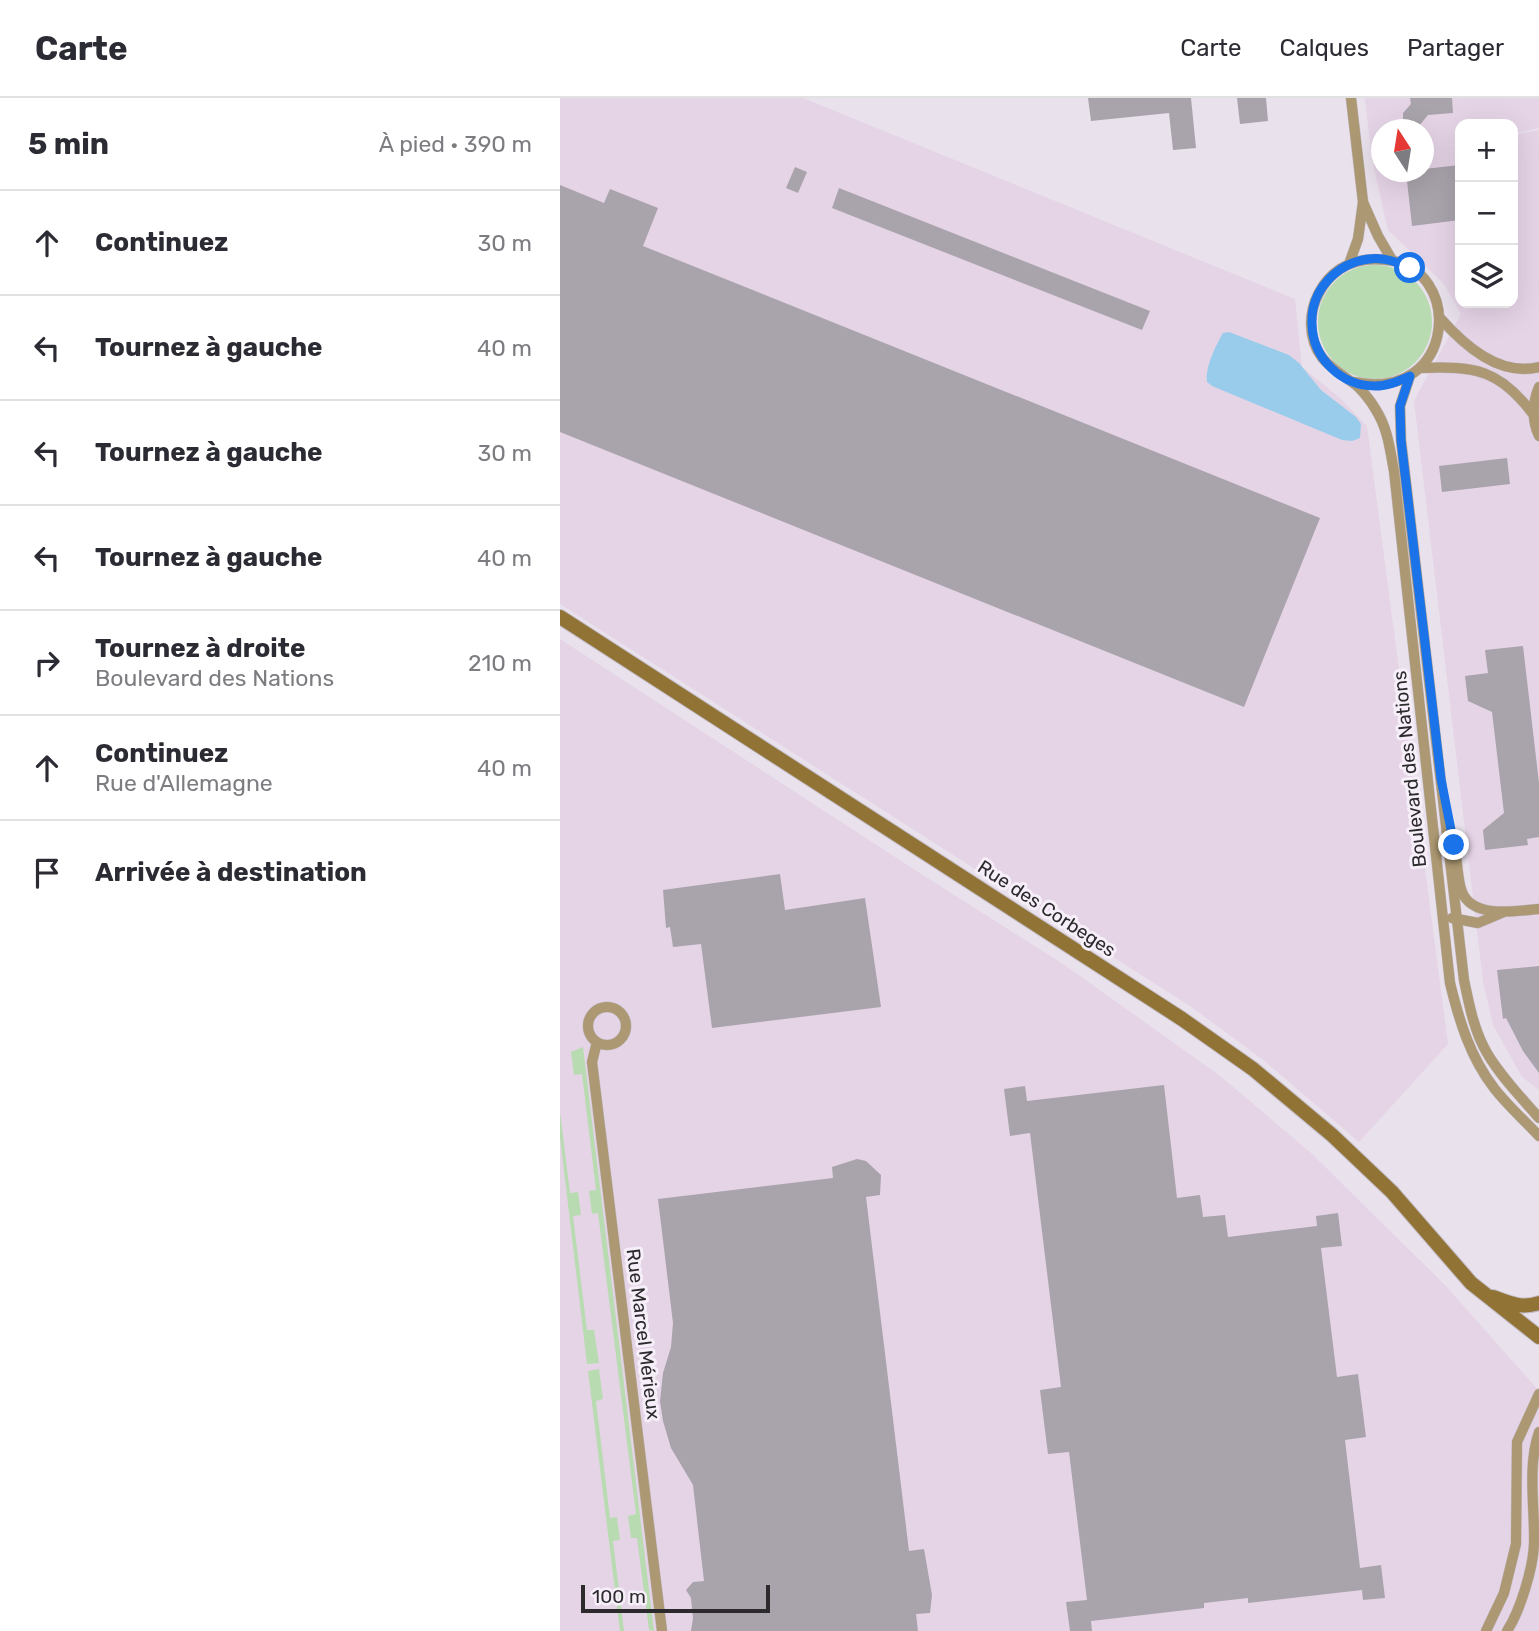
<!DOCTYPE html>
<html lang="fr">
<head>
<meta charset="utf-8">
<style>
	:root { --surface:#fff; --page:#f7f7f7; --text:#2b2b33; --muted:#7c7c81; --line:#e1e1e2 }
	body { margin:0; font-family:Rubik,sans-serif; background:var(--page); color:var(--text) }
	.controls { position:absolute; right:21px; top:21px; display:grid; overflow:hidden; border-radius:14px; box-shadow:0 7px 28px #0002 }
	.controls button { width:63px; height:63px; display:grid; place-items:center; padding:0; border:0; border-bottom:2px solid var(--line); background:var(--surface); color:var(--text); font:35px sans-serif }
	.compass { position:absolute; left:811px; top:21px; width:63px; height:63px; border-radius:50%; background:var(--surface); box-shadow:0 7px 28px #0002; rotate:348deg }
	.scale { position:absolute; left:21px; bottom:18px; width:189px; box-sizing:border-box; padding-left:7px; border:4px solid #2c2a2d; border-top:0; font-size:19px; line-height:24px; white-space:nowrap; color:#2c2a2d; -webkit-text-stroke:5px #f6eff9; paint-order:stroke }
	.stop { position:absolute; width:21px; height:21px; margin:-16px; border:5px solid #1a73e8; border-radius:50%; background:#fff }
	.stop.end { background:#1a73e8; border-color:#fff; box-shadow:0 2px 7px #0008 }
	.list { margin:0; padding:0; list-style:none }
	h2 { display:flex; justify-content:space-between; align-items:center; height:91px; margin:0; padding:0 28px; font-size:30px }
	h2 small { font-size:23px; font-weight:400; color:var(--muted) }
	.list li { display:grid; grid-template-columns:46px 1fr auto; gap:21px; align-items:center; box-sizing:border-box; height:105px; padding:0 28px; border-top:2px solid var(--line) }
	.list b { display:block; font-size:26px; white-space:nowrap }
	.list p { margin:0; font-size:23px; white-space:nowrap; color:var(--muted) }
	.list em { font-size:23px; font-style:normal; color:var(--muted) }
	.icon { flex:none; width:38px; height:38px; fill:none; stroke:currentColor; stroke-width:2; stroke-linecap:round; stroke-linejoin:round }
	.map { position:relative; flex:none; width:979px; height:1533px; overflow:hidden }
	header { display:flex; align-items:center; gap:42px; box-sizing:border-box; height:98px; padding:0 35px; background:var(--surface); border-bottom:2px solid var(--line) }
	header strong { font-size:33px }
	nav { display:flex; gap:38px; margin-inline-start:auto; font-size:24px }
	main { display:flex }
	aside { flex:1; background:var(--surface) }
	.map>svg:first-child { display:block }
	.industrial { fill:#e5d4e6; fill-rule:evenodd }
	.green { fill:#b8dbb1 }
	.water { fill:#99cceb }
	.building { fill:#a9a3ac }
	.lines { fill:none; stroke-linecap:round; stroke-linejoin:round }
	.street-casing { stroke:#c3bcc6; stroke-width:11 }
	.secondary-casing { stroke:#c3bcc6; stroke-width:16 }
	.street { stroke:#ac9872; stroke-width:10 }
	.secondary { stroke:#907335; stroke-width:14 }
	.route { stroke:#1a73e8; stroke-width:9 }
	.labels { text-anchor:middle; stroke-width:6; stroke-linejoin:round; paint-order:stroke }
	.street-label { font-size:19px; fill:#2c2a2d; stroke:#f6eff9 }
</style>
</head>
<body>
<header>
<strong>Carte</strong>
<nav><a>Carte</a><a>Calques</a><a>Partager</a></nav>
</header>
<main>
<aside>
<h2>5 min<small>À pied · 390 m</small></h2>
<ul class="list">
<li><svg class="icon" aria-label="ahead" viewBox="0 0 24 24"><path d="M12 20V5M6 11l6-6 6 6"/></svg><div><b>Continuez</b></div><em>30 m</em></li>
<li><svg class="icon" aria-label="left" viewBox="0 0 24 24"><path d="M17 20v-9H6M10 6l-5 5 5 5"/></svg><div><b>Tournez à gauche</b></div><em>40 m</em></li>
<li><svg class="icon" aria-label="left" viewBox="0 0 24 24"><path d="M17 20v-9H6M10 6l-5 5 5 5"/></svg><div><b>Tournez à gauche</b></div><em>30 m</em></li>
<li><svg class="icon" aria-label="left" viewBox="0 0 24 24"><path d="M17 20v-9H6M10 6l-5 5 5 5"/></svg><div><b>Tournez à gauche</b></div><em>40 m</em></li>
<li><svg class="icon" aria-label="right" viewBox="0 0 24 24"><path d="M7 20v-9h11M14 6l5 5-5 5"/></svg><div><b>Tournez à droite</b><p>Boulevard des Nations</p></div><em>210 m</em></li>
<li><svg class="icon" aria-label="ahead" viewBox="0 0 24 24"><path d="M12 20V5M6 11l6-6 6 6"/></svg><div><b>Continuez</b><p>Rue d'Allemagne</p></div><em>40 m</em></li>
<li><svg class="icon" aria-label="arrive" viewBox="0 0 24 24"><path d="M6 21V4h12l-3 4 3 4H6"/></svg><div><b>Arrivée à destination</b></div></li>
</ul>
</aside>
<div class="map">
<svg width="979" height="1533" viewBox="0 0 979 1533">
	<rect width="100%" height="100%" fill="#e9e1ec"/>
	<path class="industrial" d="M0,0H243L735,201L742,269L779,299L807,328L888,946L799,1044L702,961L633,910L0,506Z
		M805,0H979V30L953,35V26H900V45L882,49L900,46V205H953V37L979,32V992L962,979L933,927L923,883L854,303L901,216L884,186L828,132L812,62ZM822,32H864V74H822Z
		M0,541L369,781L506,868L659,977L750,1054L886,1188L979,1293V1533H0Z"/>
	<path class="green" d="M758 224a57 57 0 1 1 114 0a57 57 0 1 1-114 0Z
		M23,949L94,1533L89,1532L77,1440H71L68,1418L76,1416L38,1115L32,1116L29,1093L36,1092L22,976L14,977L11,954Z
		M0,1014L10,1095L18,1094L21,1117L13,1118L27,1232H34L39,1265L27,1266L0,1039Z
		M39,1271L43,1301L36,1303L50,1420L57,1419L60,1442L53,1443L64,1533H60L28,1273Z"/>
	<path class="water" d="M669,234L729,257L739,265L761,292L796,319L801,326L800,340L792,343L782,342L652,288L647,284C645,269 656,247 663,235Z"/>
	<path class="building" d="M528,0H631L636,50L613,52L609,15L531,23Z
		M677,0H706L708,23L680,26Z
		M850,0H892L893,15L868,17L859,28L854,29L843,21V15L851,6Z
		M900,67V122L852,128L846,74H864V71Z
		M235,69L247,74L238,95L226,90Z
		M0,87L44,105L50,91L98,110L83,148L760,420L684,609L0,334Z
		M279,90L590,213L582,232L272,110Z
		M947,360L950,386L882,394L879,368Z
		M963,548L979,685V739L967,741L968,747L925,752L923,732L944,715L932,614L908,603L905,578L928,575L925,552Z
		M220,776L225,812L305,800L321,909L152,930L141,846L113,849L110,829L106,830L103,792Z
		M979,868V975L963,953L946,920L943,921L937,872Z
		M604,987L617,1100L640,1097L643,1119L665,1117L668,1139L757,1128L756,1118L778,1115L782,1148L761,1150L777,1279L798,1276L806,1339L785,1342L800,1470L821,1467L825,1500L803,1502L802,1492L688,1505V1500L644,1505V1510L531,1523L532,1533H510L506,1504L527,1502L509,1354L488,1356L480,1292L501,1289L470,1035L450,1038L444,991L465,988L467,1003Z
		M297,1061L306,1063L321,1077L320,1097L306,1099L349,1453L364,1451L372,1497L370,1515L356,1516L358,1533H131L133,1520L131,1500L126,1492L133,1484L144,1483L133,1387L111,1350L103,1323L100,1303L103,1275L111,1249L113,1225L98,1101L273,1080L272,1069Z"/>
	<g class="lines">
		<g class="street-casing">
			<path id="street" d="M803,104L818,138L832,162
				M789,166L798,141L803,104L791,0
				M880,220C904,247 939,279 979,269
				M860,270C915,268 939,271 973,316
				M850,278L840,308L841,342L904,882C909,906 914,933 927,955C941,979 961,999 979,1020
				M794,284C898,305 904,168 826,162C809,160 794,162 780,171C762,183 751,205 751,226C752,258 769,268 792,284C800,289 811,303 816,312C828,331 830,352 834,373L890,885C899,922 910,959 934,990C947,1007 964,1022 979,1038
				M979,289C972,305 972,323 979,338
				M896,760C898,771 898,784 902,794C913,821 956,813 979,811
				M892,820L918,825L944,814
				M28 928a19 19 0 1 1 38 0a19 19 0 1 1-38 0Z
				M37,944L32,964L102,1533
				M926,1533L944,1495L956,1446L957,1344L979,1296
				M947,1533C960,1513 973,1471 974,1446C975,1409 967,1369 979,1334"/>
		</g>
		<g class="secondary-casing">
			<path id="secondary" d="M0,519L622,921L693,971L772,1037L832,1094L911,1185L979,1239
				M933,1199C949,1205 962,1211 979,1205"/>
		</g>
		<use href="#street" class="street"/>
		<use href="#secondary" class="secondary"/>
	</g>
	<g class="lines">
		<path class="route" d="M850,170C837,164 824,159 809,161C776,165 750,193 752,227C753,260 781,288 815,288C828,288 839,283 850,278L840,308L841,342L881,681L894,747"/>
	</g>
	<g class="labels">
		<g class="street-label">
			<text transform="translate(849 671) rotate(-96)" y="7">Boulevard des Nations</text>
			<text transform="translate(487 810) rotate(33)" y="7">Rue des Corbeges</text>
			<text transform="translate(84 1236) rotate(83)" y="7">Rue Marcel Mérieux</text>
		</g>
	</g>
</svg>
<div class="controls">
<button>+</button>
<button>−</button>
<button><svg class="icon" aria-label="layers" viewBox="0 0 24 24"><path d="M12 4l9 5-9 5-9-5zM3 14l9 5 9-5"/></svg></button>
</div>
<svg class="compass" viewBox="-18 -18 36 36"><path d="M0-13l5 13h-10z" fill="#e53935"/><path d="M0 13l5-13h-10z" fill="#7c7c81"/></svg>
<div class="scale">100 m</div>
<div class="stop" style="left:850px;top:170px"></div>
<div class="stop end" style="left:894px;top:747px"></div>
</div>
</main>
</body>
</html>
